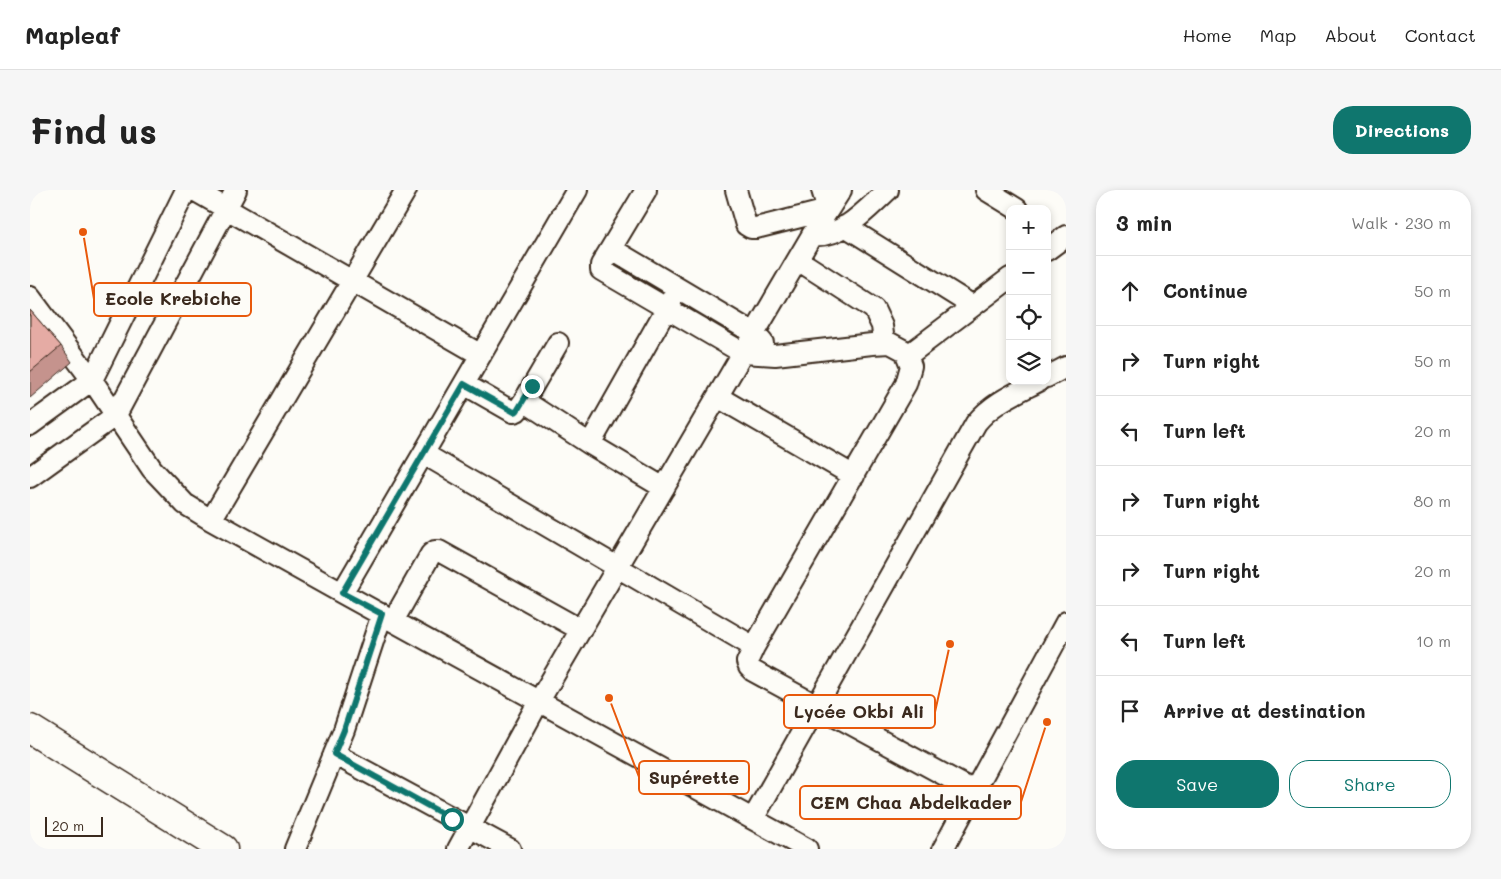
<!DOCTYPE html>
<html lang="en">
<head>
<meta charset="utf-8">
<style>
	:root { --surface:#fff; --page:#f6f6f6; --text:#222; --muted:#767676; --line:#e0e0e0; --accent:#0f766e }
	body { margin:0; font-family:Mali,sans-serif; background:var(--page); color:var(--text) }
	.controls { position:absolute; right:15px; top:15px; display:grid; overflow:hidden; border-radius:10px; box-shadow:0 2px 8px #0003 }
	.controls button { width:45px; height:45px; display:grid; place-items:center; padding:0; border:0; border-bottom:1px solid var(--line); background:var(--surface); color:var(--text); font:25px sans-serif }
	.scale { position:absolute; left:15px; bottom:12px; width:58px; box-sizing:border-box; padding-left:5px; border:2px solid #3b2a1e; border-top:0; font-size:14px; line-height:18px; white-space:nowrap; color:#3b2a1e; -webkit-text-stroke:4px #fdfcf7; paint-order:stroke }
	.stop { position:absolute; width:15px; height:15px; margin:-11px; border:4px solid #0f766e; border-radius:50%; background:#fff }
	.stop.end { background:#0f766e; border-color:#fff; box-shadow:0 1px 5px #0008 }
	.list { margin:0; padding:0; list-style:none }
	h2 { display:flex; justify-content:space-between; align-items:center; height:65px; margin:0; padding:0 20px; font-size:21px }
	h2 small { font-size:16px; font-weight:400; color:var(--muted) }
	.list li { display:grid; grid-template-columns:32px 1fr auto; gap:15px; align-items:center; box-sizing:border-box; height:70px; padding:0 20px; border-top:1px solid var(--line) }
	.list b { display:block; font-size:19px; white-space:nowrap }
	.list em { font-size:16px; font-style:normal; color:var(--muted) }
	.actions { display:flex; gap:10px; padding:15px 20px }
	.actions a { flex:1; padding:11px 0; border:1px solid var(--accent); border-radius:20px; text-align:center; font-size:18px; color:var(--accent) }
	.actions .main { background:var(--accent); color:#fff }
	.icon { flex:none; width:28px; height:28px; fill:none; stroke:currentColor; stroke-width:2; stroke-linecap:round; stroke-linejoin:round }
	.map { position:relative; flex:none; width:1036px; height:659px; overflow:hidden; border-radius:20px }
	header { display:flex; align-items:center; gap:30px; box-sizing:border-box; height:70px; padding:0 25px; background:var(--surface); border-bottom:1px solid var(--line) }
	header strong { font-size:24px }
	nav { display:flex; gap:28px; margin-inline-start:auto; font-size:18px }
	.intro { display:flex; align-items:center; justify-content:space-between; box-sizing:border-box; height:120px; padding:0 30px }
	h1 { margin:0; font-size:35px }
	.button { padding:12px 22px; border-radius:20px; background:var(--accent); color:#fff; font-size:18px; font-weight:700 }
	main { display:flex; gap:30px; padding:0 30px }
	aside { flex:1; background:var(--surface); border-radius:20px; box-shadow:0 2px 8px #0003 }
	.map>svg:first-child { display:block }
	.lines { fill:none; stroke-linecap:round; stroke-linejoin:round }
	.minor-casing { stroke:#3b2a1e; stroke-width:24 }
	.secondary-casing { stroke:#3b2a1e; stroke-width:31 }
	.minor { stroke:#fdfcf7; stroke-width:20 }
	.secondary { stroke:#fdfcf7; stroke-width:28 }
	.wall { fill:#c5938d; stroke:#3b2a1e }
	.building { fill:#e5aba4; stroke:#3b2a1e }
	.route { stroke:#0f766e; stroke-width:6 }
	.leader { fill:none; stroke:#e8590c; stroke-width:2 }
	.callout-dot { fill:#e8590c; stroke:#fdfcf7; stroke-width:2 }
	.callout { fill:#fdfcf7; stroke:#e8590c; stroke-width:2 }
	.callout-label { font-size:18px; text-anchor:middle; font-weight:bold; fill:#3b2a1e }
</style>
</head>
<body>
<header>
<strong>Mapleaf</strong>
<nav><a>Home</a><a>Map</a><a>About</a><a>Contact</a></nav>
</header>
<div class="intro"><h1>Find us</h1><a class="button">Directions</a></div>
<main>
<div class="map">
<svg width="1036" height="659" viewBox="0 0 1036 659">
	<rect width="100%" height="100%" fill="#fdfcf7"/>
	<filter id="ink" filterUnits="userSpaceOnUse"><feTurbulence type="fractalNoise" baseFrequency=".02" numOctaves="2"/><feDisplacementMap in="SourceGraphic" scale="10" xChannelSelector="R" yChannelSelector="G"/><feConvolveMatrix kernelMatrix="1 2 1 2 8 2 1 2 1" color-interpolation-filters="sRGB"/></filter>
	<g filter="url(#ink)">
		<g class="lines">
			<g class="minor-casing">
				<path id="minor" d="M164,0L451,165
					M706,0L716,35L721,38H726L798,20L792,0
					M956,0L987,19
					M815,36L943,116
					M782,45C812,49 838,18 858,0
					M582,59L725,144L733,153
					M1017,60L1036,46
					M768,70L844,119L852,136L854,153
					M0,107L62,190L122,279L155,314L181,330L312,403L777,659
					M877,166L980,88
					M1017,187L1036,177
					M434,194L483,222L487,221L494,211L560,254L634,298
					M688,207L824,286
					M494,211L528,153
					M0,235L62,190L156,0
					M560,254L643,107
					M394,264L724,457L876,194L881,176L875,161L860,153L842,154L745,165L713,163L571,80V75L616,0
					M0,287L86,225L206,0
					M181,330L376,0
					M312,403L547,0
					M363,431L401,364L405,361H409L551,440
					M724,457L717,472L719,477L723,481L944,601
					M304,564L480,659
					M723,629L946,233C962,213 986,203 1009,191
					M265,659L314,540L352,424
					M428,659L509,511L782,45L811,0
					M913,659L1036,432"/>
			</g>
			<g class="secondary-casing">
				<path id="secondary" d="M0,539L193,659"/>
			</g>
			<use href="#minor" class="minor"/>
			<use href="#secondary" class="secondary"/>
		</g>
		<path class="wall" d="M0,120L31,156L42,172L0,208Z"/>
		<path class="building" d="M0,120L31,156L0,182Z"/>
	</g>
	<g class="lines" filter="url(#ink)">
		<path class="route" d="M422,629L304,564L314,540L352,424L312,403L434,194L484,222L487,221L502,196"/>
	</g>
	<path class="leader" d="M53 42L64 109M920 454L905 522M579 508L609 587M1017 532L991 612"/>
	<g class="callout-dot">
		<circle cx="53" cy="42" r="5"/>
		<circle cx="920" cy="454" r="5"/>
		<circle cx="579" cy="508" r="5"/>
		<circle cx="1017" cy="532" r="5"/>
	</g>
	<g class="callout">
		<rect x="64" y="93" width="157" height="33" rx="5"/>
		<rect x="754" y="505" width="151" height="33" rx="5"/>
		<rect x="609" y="571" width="110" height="33" rx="5"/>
		<rect x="770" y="596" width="221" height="33" rx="5"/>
	</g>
	<g class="callout-label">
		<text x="143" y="115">Ecole Krebiche</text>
		<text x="829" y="528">Lycée Okbi Ali</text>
		<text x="664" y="594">Supérette</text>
		<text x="881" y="619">CEM Chaa Abdelkader</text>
	</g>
</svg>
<div class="controls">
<button>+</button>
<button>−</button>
<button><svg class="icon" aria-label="locate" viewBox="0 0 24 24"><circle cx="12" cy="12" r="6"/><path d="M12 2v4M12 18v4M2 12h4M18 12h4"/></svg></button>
<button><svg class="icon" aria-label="layers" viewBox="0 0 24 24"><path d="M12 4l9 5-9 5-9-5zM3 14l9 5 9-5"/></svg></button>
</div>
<div class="scale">20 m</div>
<div class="stop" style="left:422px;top:629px"></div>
<div class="stop end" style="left:502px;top:196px"></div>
</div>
<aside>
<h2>3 min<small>Walk · 230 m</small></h2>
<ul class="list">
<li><svg class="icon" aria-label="ahead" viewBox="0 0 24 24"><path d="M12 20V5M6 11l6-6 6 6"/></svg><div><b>Continue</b></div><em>50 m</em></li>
<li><svg class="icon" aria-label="right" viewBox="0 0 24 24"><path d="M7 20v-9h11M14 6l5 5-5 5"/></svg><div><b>Turn right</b></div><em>50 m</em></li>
<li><svg class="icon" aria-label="left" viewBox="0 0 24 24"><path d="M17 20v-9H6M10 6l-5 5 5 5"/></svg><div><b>Turn left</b></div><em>20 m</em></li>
<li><svg class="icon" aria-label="right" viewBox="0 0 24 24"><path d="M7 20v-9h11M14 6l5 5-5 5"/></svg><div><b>Turn right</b></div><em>80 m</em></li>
<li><svg class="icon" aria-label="right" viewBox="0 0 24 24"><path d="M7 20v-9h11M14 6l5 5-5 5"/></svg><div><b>Turn right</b></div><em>20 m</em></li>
<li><svg class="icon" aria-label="left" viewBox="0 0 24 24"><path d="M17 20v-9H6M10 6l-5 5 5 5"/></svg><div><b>Turn left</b></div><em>10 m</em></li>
<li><svg class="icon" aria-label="arrive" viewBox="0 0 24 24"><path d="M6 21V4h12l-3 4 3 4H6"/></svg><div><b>Arrive at destination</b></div></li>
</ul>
<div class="actions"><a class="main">Save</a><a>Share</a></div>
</aside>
</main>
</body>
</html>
